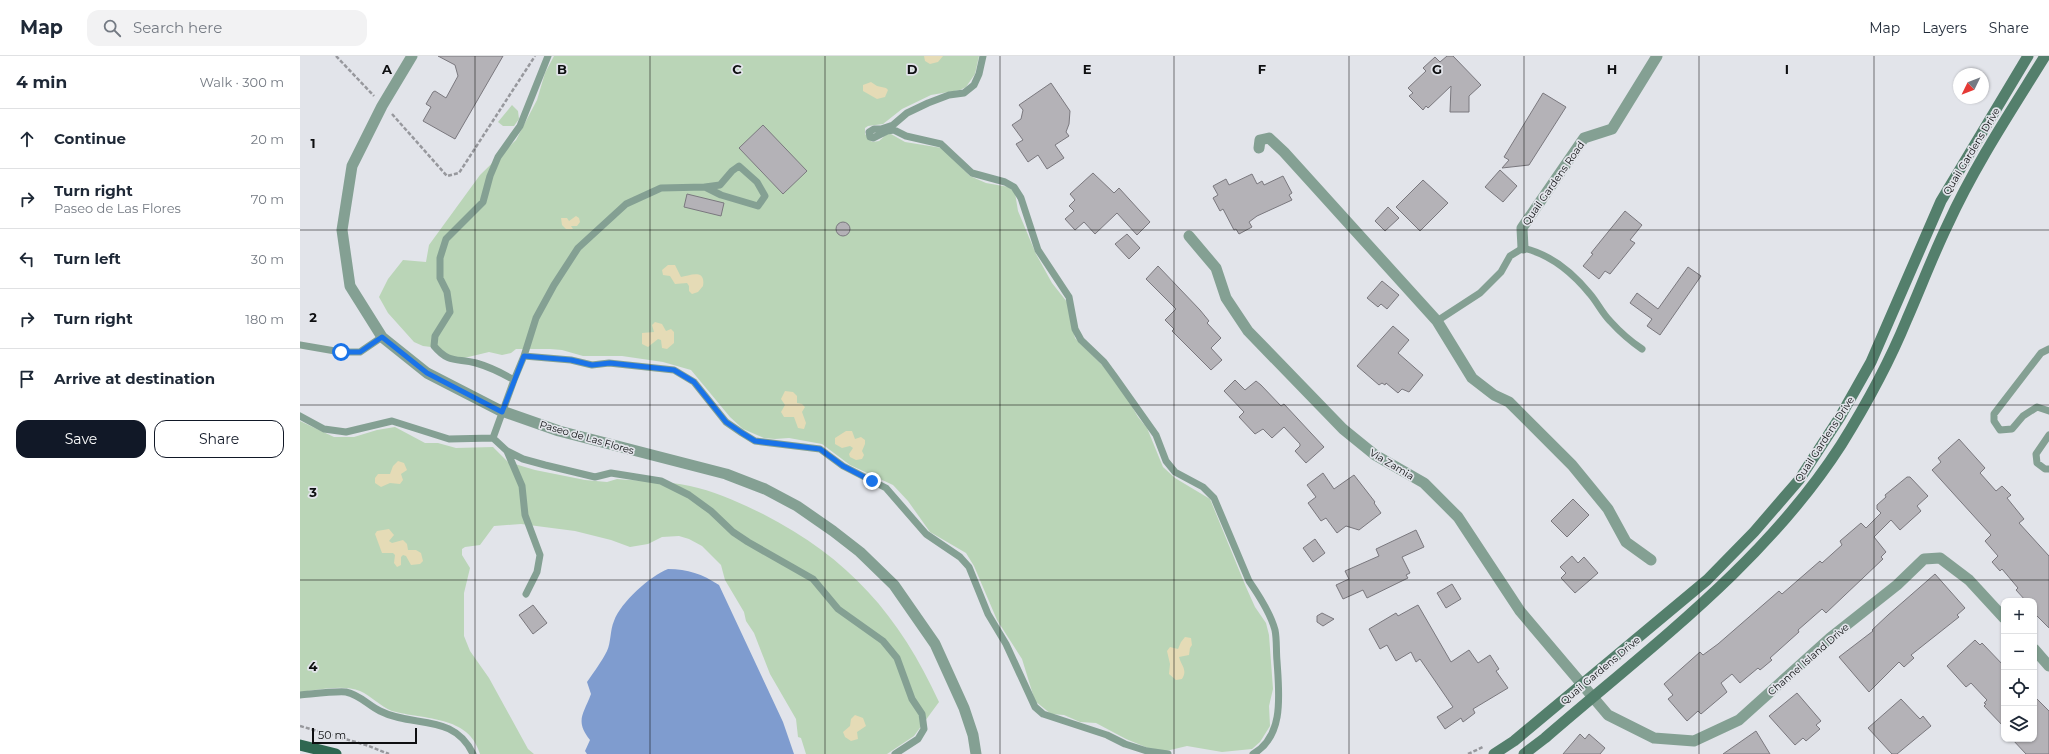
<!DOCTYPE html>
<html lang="en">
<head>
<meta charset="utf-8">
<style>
	:root { --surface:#fff; --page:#f2f2f3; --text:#1f2937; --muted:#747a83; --line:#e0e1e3; --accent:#111827 }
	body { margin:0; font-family:Montserrat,sans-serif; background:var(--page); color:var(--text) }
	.controls { position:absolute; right:12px; bottom:12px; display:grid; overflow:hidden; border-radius:8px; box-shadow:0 1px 3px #0004 }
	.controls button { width:36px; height:36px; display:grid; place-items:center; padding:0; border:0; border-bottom:1px solid var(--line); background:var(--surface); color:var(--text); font:20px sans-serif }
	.compass { position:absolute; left:1653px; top:12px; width:36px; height:36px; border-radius:50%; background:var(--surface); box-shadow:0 1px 3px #0004; rotate:227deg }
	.scale { position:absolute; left:12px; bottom:10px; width:105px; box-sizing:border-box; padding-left:4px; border:2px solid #0e0f11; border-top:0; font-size:11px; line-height:14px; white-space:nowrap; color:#0e0f11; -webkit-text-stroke:3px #e2e4ea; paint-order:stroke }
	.stop { position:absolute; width:12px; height:12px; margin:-9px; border:3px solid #1a73e8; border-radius:50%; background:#fff }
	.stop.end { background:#1a73e8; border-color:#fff; box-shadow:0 1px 4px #0008 }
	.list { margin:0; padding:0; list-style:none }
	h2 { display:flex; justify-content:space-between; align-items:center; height:52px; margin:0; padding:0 16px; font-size:17px }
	h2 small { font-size:13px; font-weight:400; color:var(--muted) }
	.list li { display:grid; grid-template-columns:26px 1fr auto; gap:12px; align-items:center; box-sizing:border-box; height:60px; padding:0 16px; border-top:1px solid var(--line) }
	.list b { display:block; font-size:15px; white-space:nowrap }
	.list p { margin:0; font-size:13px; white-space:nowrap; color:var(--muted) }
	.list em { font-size:13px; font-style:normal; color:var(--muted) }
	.actions { display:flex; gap:8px; padding:12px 16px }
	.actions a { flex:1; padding:9px 0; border:1px solid var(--accent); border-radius:12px; text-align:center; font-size:14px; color:var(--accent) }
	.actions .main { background:var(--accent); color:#fff }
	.icon { flex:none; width:22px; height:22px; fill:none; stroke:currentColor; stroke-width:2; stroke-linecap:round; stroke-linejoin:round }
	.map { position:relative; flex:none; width:1749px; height:698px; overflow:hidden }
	header { display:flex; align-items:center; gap:24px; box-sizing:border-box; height:56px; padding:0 20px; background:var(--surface); border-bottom:1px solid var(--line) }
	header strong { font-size:19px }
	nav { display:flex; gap:22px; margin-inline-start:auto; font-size:14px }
	.search { width:280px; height:36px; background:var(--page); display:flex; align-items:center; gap:10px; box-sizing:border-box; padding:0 14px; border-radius:12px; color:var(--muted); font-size:15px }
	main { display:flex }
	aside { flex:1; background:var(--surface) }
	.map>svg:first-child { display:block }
	.green { fill:#bad5b7 }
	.sand { fill:#e5dbb6 }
	.water { fill:#7f9ccf }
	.building { fill:#b4b2b7; stroke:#7a787e }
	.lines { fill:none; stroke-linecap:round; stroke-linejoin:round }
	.path { stroke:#97989d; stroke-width:2.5; stroke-dasharray:4 2; stroke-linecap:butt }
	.service { stroke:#84a093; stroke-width:7 }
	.minor { stroke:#84a093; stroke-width:11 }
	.tertiary { stroke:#84a093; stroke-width:11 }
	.secondary { stroke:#547f6c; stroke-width:11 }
	.primary { stroke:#2f6751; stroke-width:11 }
	.route { stroke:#1a73e8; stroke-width:5 }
	.grid { fill:none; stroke:#0e0f11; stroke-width:1; stroke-opacity:0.55 }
	.labels { text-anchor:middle; stroke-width:3.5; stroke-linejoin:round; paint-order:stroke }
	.street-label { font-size:10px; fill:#0e0f11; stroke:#e2e4ea }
	.grid-label { font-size:13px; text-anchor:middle; font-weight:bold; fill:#0e0f11; stroke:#e2e4ea; stroke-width:3.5; stroke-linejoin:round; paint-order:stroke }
</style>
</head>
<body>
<header>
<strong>Map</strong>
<div class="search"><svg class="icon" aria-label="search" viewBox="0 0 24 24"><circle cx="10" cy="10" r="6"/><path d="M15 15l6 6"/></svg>Search here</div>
<nav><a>Map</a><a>Layers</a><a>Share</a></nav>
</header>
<main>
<aside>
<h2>4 min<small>Walk · 300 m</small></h2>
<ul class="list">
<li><svg class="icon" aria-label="ahead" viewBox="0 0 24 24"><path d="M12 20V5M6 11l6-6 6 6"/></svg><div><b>Continue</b></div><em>20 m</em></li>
<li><svg class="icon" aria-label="right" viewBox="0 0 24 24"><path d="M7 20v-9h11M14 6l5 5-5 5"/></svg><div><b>Turn right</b><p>Paseo de Las Flores</p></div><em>70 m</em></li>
<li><svg class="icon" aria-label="left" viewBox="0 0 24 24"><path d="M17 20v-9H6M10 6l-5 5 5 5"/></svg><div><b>Turn left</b></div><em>30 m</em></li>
<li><svg class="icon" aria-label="right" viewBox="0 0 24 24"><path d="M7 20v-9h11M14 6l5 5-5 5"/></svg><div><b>Turn right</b></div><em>180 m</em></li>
<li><svg class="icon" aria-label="arrive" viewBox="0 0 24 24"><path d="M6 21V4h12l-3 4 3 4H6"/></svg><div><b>Arrive at destination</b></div></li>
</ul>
<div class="actions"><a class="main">Save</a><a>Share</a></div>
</aside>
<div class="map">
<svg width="1749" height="698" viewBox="0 0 1749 698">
	<rect width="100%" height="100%" fill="#e2e4ea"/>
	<path class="green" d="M254,0H679L675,18L666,31L660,34L631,39L602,53L583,68L568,70L565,72V78L572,86L579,85L587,78H591L605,86L642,92L670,120L686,127L709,131L715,137L718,155L736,198L752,227L767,246L775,282L803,310L826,340L838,361L847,372L863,411L875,422L910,443L946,531L955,551L966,567L969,579L973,633L969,650L970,670L960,686L952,693L922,696L887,690L866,695L848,692L826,683L796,667L780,666L764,659L751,658L735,645L722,603L697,564L674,510L666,497L630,476L608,445L593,429L550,409L522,388L489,382L475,383L464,382L443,373L430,361L391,314L363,306L322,300H283L262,294L250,293H216L211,297L202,299L189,296L160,303L151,301L139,292L123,290L114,286L88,257L79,241L88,223L103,204L126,206L129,189L180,119L216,84L237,44L245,17Z
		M212,49L218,55L219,63L214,70H203L198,66Z
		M0,365L34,381H54L77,374L95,371L125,387H138L156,392L193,391L208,406L235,414L285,424L307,426L317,423C341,425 366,425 390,430C415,435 440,447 463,458C549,502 599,559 639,646L614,680L587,698H506L501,682L498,681L496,663L470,618L454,577L446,565L444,556L425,524L421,509L402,490L389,483L379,480L362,481L348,488L330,491L311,484L275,475L221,468L194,470L180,489L165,491L162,493V499L170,512L164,537V580L170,595L189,622L228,693L234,698H180C169,659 124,664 92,655C80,650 71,640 60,635C43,628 18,634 0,636Z"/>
	<path class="sand" d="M624,0H643L638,6L630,8L625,5Z
		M571,26L577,30L586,32L588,34L585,41L577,43L563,35V29Z
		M276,160L279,162L280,166L277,170H271L273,173H266L262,169L261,162H267L269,165Z
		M368,209H375L381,221C389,220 406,212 403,230L398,236L392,238L389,235V230L387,227L375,228L370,220L363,219L362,214Z
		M355,266L362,268L366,275L371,273L374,276V287L367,293L362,292L361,284L358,283L348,291L342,288V277L354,276L352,269Z
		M485,335L493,336L497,340V347L502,348L505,351L502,356L506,367L504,373L498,372L494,361H484L481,356L485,349L481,343Z
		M546,375H552L555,383L561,381L565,384V388L562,395L564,399L562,403L556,404L550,401L549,398L553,392L550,390L542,392L535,388V382Z
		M98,405L104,407L107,414L101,418L103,424L100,428L90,427L81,431L75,427V422L78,418H90L93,410Z
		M89,473L94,479L89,485L92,487L103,484L107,488L108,494H116L121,497L123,505L120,508L111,509L106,500L103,499L101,501V509L97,511L94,507L95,499L93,497H82L75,478L77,475Z
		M885,581L891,582L892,589L890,592L889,599L879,601C881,609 888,614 882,623L876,624L869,618L870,608L867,595L870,591L878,593L881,586Z
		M555,659L563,662L566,670L557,676L558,683L551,685L545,681L543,676L550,670L551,663Z"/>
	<path class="water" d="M368,513C388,513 402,518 419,529L483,666L494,698H287L285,695L290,684C275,665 283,659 291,638L287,626C294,616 302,605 307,595C311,587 310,574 314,565C321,546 350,520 368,513Z"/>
	<path class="building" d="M138,0H203L155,83L123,65L131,51L126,48L133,36L135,35L146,42L158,20L155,9Z
		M1147,0H1153L1181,29L1169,40V56H1150L1151,30L1128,52L1126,50L1123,54L1109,40L1113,37L1108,32L1126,15L1123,12L1135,1L1140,6Z
		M751,27L770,55L769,68L766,76L769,80L755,89L764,102L747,113L738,99L728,106L716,88L723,84L712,69L721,63L723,54L719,49Z
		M1243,37L1266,51L1229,109L1202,112L1209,104L1204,101Z
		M463,69L507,115L483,138L439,92Z
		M1200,114L1217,130L1203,146L1185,131Z
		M793,117L814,137L819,132L850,166L837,179L817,157L795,178L784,166L775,174L765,163L774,155L769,150L775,144L770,138Z
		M952,118L957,128L962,125L964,129L983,120L992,137L989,139L992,144L957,160L949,166L952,171L939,178L936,173L934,174L923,153L920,155L913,142L918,139L913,130L926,123L929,129Z
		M1123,124L1148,147L1120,175L1096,151Z
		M387,138L424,147L421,160L384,151Z
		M1088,151L1099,162L1085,175L1075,165Z
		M1325,155L1342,169L1330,184L1335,187L1310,218L1305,215L1299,223L1283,210L1293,198L1291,197Z
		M536 173a7 7 0 1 1 14 0a7 7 0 1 1-14 0Z
		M827,178L840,192L829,203L815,188Z
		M858,210L900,254L909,265L907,267L921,282L911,292L922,304L911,314L872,275L874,273L865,264L876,253L846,223Z
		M1388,211L1401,220L1360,279L1347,270L1352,263L1330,247L1337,237L1358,253Z
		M1082,225L1099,239L1087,253L1081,248L1078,251L1067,242Z
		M1093,270L1109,284L1098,297L1123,319L1109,336L1102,333L1098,337L1086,327L1085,329L1082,327L1079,329L1057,310Z
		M935,324L945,334L956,325L961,329L981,350L984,348L1024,391L1006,407L995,395L1000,390V388L984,371L972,382L963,373L955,378L939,361L944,356L924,335Z
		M1659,383L1685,412L1680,417L1696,435L1702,430L1711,439L1707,442L1724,463L1719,467L1749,500V572L1734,557V545H1726L1716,534L1718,532L1702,513L1700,515L1692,506L1698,500L1685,485L1691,479L1632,414L1641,406L1638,402Z
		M1023,417L1034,433L1054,419L1075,446L1074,447L1081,457L1059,474L1046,470L1037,477L1026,462L1021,465L1008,447L1016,441L1007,429Z
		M1607,421H1610L1628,440L1617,450L1621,455L1600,474L1591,464L1574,481L1586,496L1581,501L1583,503L1526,557L1522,553L1498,574L1499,576L1470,602L1472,604L1460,614L1458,612L1440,627L1432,618L1421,627L1427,636L1401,658L1398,655L1387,665L1368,643L1373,639L1364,628L1400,596L1403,599L1418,588L1479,535L1482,538L1520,505L1522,507L1542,489L1540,485L1561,467L1566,472L1581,457L1577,453V449L1586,441L1585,439Z
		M1273,443L1289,459L1267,481L1251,465Z
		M1116,474L1124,491L1102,501L1110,517L1106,519L1108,522L1067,542L1063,534L1043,543L1036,529L1049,523L1045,515L1079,500L1076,493Z
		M1015,483L1025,497L1013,506L1003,492Z
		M1272,500L1278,507L1284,501L1298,517L1275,537L1261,522L1266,517L1260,511Z
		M1635,518L1665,552L1657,559L1659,561L1611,599L1614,602L1604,611L1599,606L1569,636L1539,601L1573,575L1572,574L1588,559Z
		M1152,528L1161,543L1146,552L1137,537Z
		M233,549L247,567L233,578L219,559Z
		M1118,549L1151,606L1169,594L1178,607L1190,599L1199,613L1196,615L1208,632L1173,653L1175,657L1163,666L1161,662L1145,673L1137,661L1153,651L1120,603L1116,606L1111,596L1096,605L1087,589L1080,593L1069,573L1096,557L1098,560Z
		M1022,557L1034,563L1023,570L1017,566V560Z
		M1675,584L1680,589L1682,587L1704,610V671L1684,650L1686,648L1684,647L1687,644L1671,627L1666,631L1647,610Z
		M1497,637L1521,665L1516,669L1520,673L1506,685L1503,682L1495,689L1469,660Z
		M1734,640L1749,655V698H1726L1712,683H1734Z
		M1601,643L1620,663L1623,660L1631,670L1597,698H1592L1568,672Z
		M1456,675L1470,698H1423Z
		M1280,678L1285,683L1289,678L1305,692L1300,698H1263Z"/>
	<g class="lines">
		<path class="path" d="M36,0L74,40
			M92,58L147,120L159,117L235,0
			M0,670L66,689L89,698
			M1168,698L1183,691"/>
		<path class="service" d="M248,0L220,70L198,101L190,120L183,146L146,183L140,202V222L147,236L150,256L135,280L134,290C149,308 157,302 176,307C190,311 202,317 214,324L224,300L271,304L292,309L309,307L374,314L394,326L426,366L442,377L455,385L520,393L543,410L586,432L626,478L660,501L669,511L688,558L706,588L735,651L743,658L807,679L825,688L847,695L868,698
			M683,0L679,18L674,29L664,37L649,39L628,47L607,57L593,69L581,73H574L569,76L570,81L573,82L587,75L594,74L606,80L641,88L672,117L705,126L714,131L721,142L738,194L769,241L775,273L781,284L804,306L815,321L856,379L866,405L875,416L903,431L914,442L949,525C958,538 971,559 975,574C977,584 976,595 977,605C979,637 985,680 953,698
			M1137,265L1180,237L1201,216L1210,200L1223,192C1250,198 1272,216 1290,238C1297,246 1302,257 1310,265C1320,276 1330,285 1342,293
			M0,289L41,296H60L82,281
			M1749,293L1741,297L1694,358V365L1700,374L1712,373L1723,360L1737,351L1749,355
			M224,300L236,262L254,229L278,192L326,148L361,132L405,131L421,139L458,150L465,140L457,126L439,110L432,115L420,129L405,131
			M0,360L24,373L46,376L92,365L149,383L193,382L207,395L223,403L245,409L295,421L311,417L361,425L389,439L411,455L433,476L448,486L513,523L538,553L583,585L597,602L612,643L622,658L624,673L618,683L595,698
			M1749,379L1736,398L1737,407L1745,413H1749
			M193,382L214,324
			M207,395L222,430L225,459L240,499L237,516L226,538
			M0,639C12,638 35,635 46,636C60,639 68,649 80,655C113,672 154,657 173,698"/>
		<path class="minor" d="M959,92L960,84L969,82L984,96L1137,265L1172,322L1194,339L1209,346L1272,409L1308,453L1326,486L1351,504
			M889,180L916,212L926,242L948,275L1043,373L1075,399L1124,427L1158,461L1220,555L1308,659L1354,682L1394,685L1439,664L1530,582L1597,529L1624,503L1640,502L1669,524L1704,562
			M1223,192L1222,172L1284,82L1312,73L1357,0
			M1734,593L1749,610"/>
		<path class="tertiary" d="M112,0L82,50L52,110L42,174L50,230L82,281L127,317L199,354L259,375L426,418L465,433L497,450L533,475L560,496L594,529L635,588L664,652L673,679L676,698"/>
		<path class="secondary" d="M1194,698L1214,685L1407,524L1454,476L1499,424L1540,361L1571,306L1641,145L1728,0
			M1224,698L1245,682C1350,591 1465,507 1541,389C1566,349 1589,307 1607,263C1621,231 1633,199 1648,168C1675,109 1711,55 1745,0"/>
		<path class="primary" d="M0,689L36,698"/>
	</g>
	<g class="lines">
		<path class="route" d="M41,296H60L82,281L127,317L202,356L224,300L271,304L292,309L310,307L374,314L394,326L426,366L442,377L455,385L520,393L543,410L572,425"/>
	</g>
	<path class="grid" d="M175,0V698M350,0V698M525,0V698M700,0V698M874,0V698M1049,0V698M1224,0V698M1399,0V698M1574,0V698M0,174H1749M0,349H1749M0,524H1749"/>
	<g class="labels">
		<g class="street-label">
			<text transform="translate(1671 95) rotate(-59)" y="4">Quail Gardens Drive</text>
			<text transform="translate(1253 127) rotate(-55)" y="4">Quail Gardens Road</text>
			<text transform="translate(287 381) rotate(16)" y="4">Paseo de Las Flores</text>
			<text transform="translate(1524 383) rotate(-57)" y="4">Quail Gardens Drive</text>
			<text transform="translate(1092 408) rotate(31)" y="4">Via Zamia</text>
			<text transform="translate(1508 603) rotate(-41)" y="4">Channel Island Drive</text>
			<text transform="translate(1300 614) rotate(-40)" y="4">Quail Gardens Drive</text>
		</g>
	</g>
	<g class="grid-label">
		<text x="87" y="18">A</text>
		<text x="262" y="18">B</text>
		<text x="437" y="18">C</text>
		<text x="612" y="18">D</text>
		<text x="787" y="18">E</text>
		<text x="962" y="18">F</text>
		<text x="1137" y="18">G</text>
		<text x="1312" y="18">H</text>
		<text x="1487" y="18">I</text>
		<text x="13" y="92">1</text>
		<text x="13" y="266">2</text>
		<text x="13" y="441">3</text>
		<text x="13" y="615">4</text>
	</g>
</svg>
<div class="controls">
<button>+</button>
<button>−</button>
<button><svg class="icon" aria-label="locate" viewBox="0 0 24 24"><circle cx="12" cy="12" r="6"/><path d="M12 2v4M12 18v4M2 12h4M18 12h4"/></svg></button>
<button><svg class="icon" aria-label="layers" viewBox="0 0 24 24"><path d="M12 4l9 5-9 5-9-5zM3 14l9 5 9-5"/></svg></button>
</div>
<svg class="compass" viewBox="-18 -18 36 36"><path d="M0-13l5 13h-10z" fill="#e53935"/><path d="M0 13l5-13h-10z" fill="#747a83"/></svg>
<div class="scale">50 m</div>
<div class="stop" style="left:41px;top:296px"></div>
<div class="stop end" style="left:572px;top:425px"></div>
</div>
</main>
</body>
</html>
